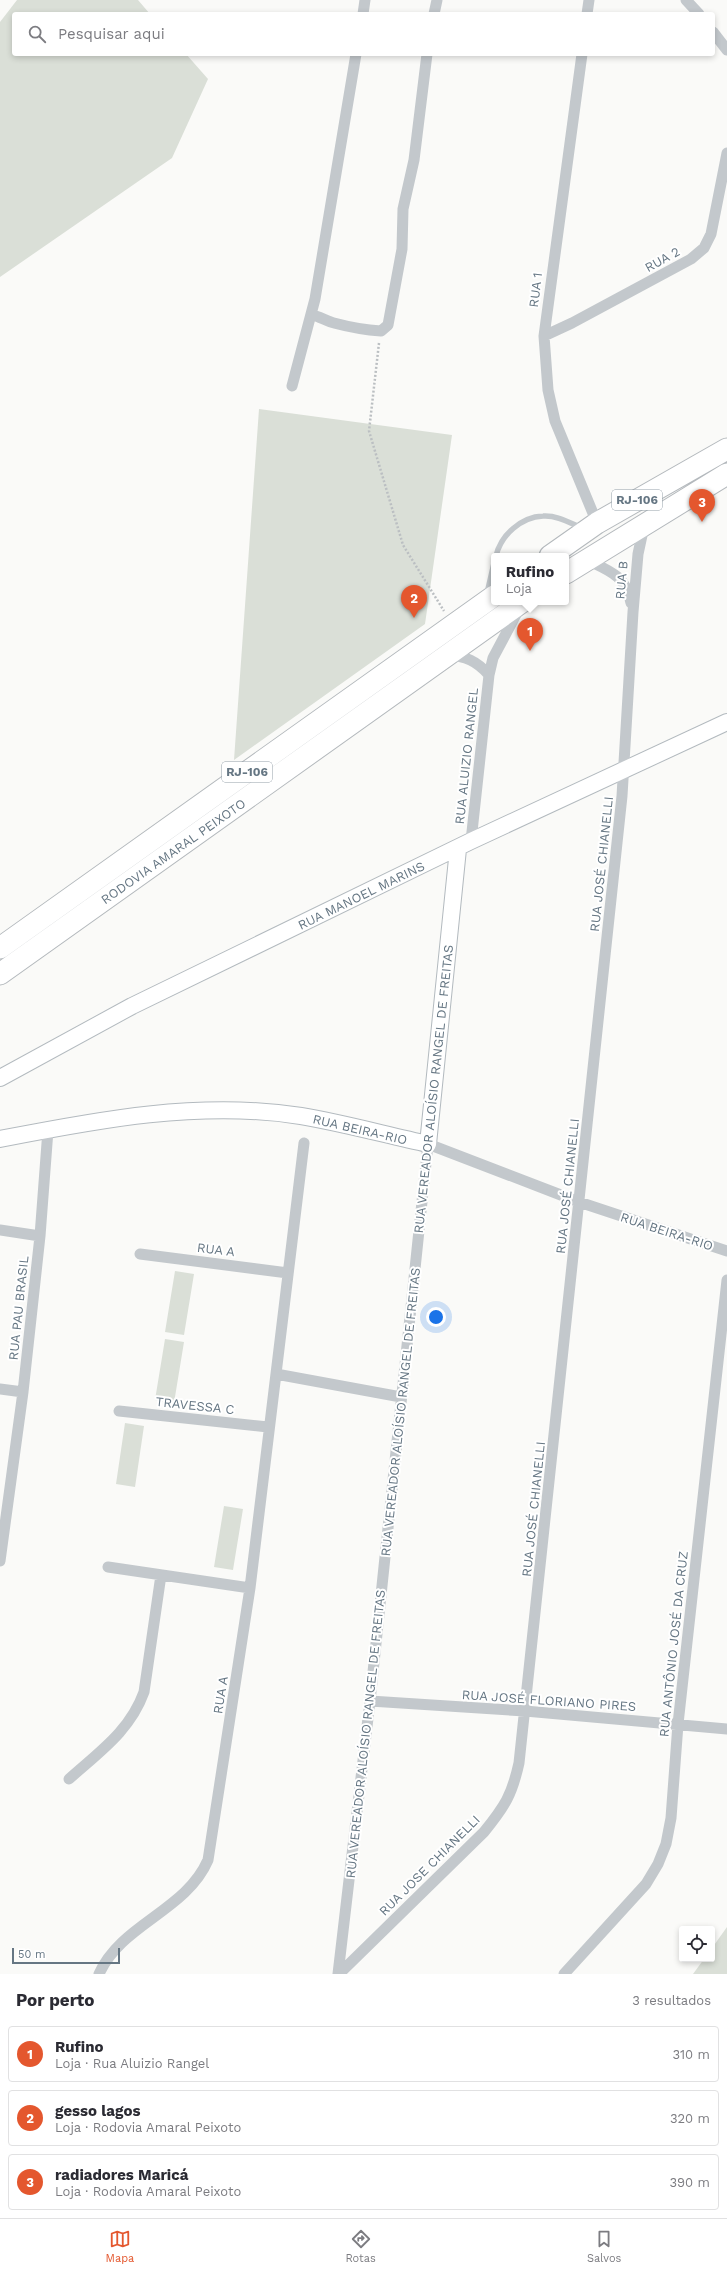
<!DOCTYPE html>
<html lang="pt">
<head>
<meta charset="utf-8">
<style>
	:root { --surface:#fff; --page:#f2f2f3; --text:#2b2b33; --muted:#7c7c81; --line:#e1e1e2; --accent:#e4572e }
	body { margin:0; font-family:"Work Sans",sans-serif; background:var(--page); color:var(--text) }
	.controls { position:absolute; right:12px; bottom:12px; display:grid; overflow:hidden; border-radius:4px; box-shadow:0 2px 6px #0003 }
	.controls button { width:36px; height:36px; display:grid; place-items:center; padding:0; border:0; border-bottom:1px solid var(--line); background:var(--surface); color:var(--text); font:20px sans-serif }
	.scale { position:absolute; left:12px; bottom:10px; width:108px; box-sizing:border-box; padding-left:4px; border:2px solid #657683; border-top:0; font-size:11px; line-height:14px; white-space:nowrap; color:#657683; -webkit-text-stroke:3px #fff; paint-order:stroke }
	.you { position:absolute; left:436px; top:1317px; width:14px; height:14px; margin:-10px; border:3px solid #fff; border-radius:50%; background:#1a73e8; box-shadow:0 0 0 6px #1a73e833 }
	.badge { display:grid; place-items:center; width:26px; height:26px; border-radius:50%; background:var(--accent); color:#fff; font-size:13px; font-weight:700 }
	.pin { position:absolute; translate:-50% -33px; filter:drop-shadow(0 1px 2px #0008) }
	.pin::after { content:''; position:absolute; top:21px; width:14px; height:12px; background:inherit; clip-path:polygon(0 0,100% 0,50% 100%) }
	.popup { position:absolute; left:491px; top:553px; width:78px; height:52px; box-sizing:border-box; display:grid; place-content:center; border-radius:4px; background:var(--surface); filter:drop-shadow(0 1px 3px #0005); font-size:13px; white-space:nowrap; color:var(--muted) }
	.popup b { font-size:15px; color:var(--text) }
	.popup::after { content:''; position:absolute; left:50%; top:100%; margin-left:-8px; border:8px solid transparent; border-top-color:var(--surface) }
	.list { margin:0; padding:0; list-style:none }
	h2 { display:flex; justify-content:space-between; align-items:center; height:52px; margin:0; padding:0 16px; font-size:17px }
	h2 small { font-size:13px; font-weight:400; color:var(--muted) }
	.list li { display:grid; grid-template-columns:26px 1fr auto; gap:12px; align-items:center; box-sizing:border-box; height:56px; margin:0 8px 8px; padding:0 8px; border:1px solid var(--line); border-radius:4px }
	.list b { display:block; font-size:15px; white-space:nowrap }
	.list p { margin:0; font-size:13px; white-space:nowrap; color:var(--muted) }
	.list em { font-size:13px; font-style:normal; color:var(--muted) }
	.icon { flex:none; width:22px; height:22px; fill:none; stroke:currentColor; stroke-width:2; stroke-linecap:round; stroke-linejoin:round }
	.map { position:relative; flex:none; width:727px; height:1974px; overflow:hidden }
	.search { position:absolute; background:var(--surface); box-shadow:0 2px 6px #0003; left:12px; right:12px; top:12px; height:44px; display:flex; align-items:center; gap:10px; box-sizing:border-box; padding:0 14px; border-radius:4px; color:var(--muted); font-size:15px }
	.sheet { height:244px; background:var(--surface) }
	nav { display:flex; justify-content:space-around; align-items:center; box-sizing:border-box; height:56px; border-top:1px solid var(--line); background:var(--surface); font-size:11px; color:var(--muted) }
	nav a { display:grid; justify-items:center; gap:2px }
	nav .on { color:var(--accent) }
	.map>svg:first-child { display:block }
	.green { fill:#dadfd7 }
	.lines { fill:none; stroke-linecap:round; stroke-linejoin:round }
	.secondary-casing { stroke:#b3babf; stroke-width:18 }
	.highway-casing { stroke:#b4b9bd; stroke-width:23 }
	.path { stroke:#bbbfc2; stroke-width:2.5; stroke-dasharray:2 2; stroke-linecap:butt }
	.lane { stroke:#c3c8cc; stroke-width:5.5 }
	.street { stroke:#c3c8cc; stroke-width:11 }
	.secondary { stroke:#fff; stroke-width:16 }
	.highway { stroke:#fff; stroke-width:21 }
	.labels { text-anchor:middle; stroke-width:4; stroke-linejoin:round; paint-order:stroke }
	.shield { fill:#fff; stroke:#939fa8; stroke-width:1 }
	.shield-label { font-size:12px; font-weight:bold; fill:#657683 }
	.street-label { font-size:13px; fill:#657683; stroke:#fff }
</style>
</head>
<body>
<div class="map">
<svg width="727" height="1974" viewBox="0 0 727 1974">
	<rect width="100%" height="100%" fill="#fafaf8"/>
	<path class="green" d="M17,0H138L150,14H14V54H186L208,79L172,158L0,277V22Z
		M259,409L452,435L425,624L234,760Z
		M175,1271L194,1274L184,1335L165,1332Z
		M165,1339L184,1342L174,1403L155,1400Z
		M125,1423L144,1426L135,1487L116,1484Z
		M224,1506L243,1509L233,1570L214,1567Z
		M727,1927V1974H693L704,1959H712V1948Z"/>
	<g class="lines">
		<g class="secondary-casing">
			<path id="secondary" d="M0,1078L132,1006L471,841L727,722
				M0,1139C97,1120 201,1100 301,1116C343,1123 386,1135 428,1144L458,849"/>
		</g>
		<g class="highway-casing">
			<path id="highway" d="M550,556L597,523L727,449
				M566,573L727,474
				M0,948L494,596
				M0,974L522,602"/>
		</g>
		<path class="path" d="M379,343L369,431L403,545L444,611"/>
		<path class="lane" d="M496,556C501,535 521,517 543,516C557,515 570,523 582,528
			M487,593L494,563"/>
		<path class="street" d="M686,0L699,14
			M363,14L365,0
			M434,14L437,0
			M587,14L589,0
			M713,32L727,50
			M582,54L544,336L548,390L555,421L597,523
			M311,315C320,316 325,321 334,323C349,327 365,330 381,331L388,325L402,249L403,209L414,160L427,54
			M544,336L572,323L691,259L704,248L711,234L727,153
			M292,386L315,299L356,54
			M587,560C610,571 626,576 631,603
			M448,655C465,656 477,661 489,675
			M471,841L489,675L493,658L519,609
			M0,1230L40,1236
			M140,1254L288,1273
			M276,1374L401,1397
			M0,1389L23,1392
			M119,1411L268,1427
			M0,1561L23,1392L40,1236L48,1130
			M108,1567L250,1588
			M370,1701L525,1711L727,1729
			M69,1779C99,1752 130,1731 144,1692L161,1575
			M99,1974C121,1924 186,1911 208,1860L250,1588L304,1143
			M338,1974L370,1701L428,1144L579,1202L727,1251
			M339,1974L484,1832C505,1806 512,1795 519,1763L622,796L633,612L638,554L644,526
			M564,1974L646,1884L658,1864L666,1844L671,1818L678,1724L727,1280"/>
		<use href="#secondary" class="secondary"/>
		<use href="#highway" class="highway"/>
	</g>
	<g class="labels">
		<g class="shield">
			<rect x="612" y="490" width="50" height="20" rx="3"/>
			<rect x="222" y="762" width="50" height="20" rx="3"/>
		</g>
		<g class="shield-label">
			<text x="637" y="504">RJ-106</text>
			<text x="247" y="776">RJ-106</text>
		</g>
		<g class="street-label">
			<text transform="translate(662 259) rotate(-29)" y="5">RUA 2</text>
			<text transform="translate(535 290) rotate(-83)" y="5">RUA 1</text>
			<text transform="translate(621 580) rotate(-85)" y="5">RUA B</text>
			<text transform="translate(466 756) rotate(-84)" y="5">RUA ALUIZIO RANGEL</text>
			<text transform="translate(173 851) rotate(-35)" y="5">RODOVIA AMARAL PEIXOTO</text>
			<text transform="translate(601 864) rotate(-84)" y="5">RUA JOSÉ CHIANELLI</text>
			<text transform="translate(361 895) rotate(-26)" y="5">RUA MANOEL MARINS</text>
			<text transform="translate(433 1089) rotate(-84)" y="5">RUA VEREADOR ALOÍSIO RANGEL DE FREITAS</text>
			<text transform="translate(360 1129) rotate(13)" y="5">RUA BEIRA-RIO</text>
			<text transform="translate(567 1186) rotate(-84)" y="5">RUA JOSÉ CHIANELLI</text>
			<text transform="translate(667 1231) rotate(18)" y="5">RUA BEIRA-RIO</text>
			<text transform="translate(216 1249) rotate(7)" y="5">RUA A</text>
			<text transform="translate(18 1308) rotate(-84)" y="5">RUA PAU BRASIL</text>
			<text transform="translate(195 1405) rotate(6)" y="5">TRAVESSA C</text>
			<text transform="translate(400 1412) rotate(-84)" y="5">RUA VEREADOR ALOÍSIO RANGEL DE FREITAS</text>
			<text transform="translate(533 1509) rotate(-84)" y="5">RUA JOSÉ CHIANELLI</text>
			<text transform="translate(673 1644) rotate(-84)" y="5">RUA ANTÔNIO JOSÉ DA CRUZ</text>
			<text transform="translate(220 1695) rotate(-81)" y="5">RUA A</text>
			<text transform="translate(549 1700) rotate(4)" y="5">RUA JOSÉ FLORIANO PIRES</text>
			<text transform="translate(365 1734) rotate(-84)" y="5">RUA VEREADOR ALOÍSIO RANGEL DE FREITAS</text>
			<text transform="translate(429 1865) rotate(-45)" y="5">RUA JOSE CHIANELLI</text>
		</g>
	</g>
</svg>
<div class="controls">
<button><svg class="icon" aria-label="locate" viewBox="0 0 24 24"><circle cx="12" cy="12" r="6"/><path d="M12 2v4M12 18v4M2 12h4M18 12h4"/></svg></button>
</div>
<div class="scale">50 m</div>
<div class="you"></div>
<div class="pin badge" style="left:530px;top:651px">1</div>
<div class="popup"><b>Rufino</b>Loja</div>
<div class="pin badge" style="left:414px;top:618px">2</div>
<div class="pin badge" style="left:702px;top:522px">3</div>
<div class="search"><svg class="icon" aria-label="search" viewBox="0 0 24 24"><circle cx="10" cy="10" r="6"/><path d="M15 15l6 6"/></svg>Pesquisar aqui</div>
</div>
<section class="sheet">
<h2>Por perto<small>3 resultados</small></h2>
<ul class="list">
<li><span class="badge">1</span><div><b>Rufino</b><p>Loja · Rua Aluizio Rangel</p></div><em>310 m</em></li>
<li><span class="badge">2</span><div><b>gesso lagos</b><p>Loja · Rodovia Amaral Peixoto</p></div><em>320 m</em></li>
<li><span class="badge">3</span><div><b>radiadores Maricá</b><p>Loja · Rodovia Amaral Peixoto</p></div><em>390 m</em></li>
</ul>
</section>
<nav>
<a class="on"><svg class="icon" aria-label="map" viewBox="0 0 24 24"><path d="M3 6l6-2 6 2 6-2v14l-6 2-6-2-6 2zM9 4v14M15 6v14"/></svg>Mapa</a>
<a><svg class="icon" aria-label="directions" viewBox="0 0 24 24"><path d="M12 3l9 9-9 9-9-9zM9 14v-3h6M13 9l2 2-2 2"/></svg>Rotas</a>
<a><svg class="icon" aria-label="saved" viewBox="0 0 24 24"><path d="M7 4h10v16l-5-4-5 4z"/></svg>Salvos</a>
</nav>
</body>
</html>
